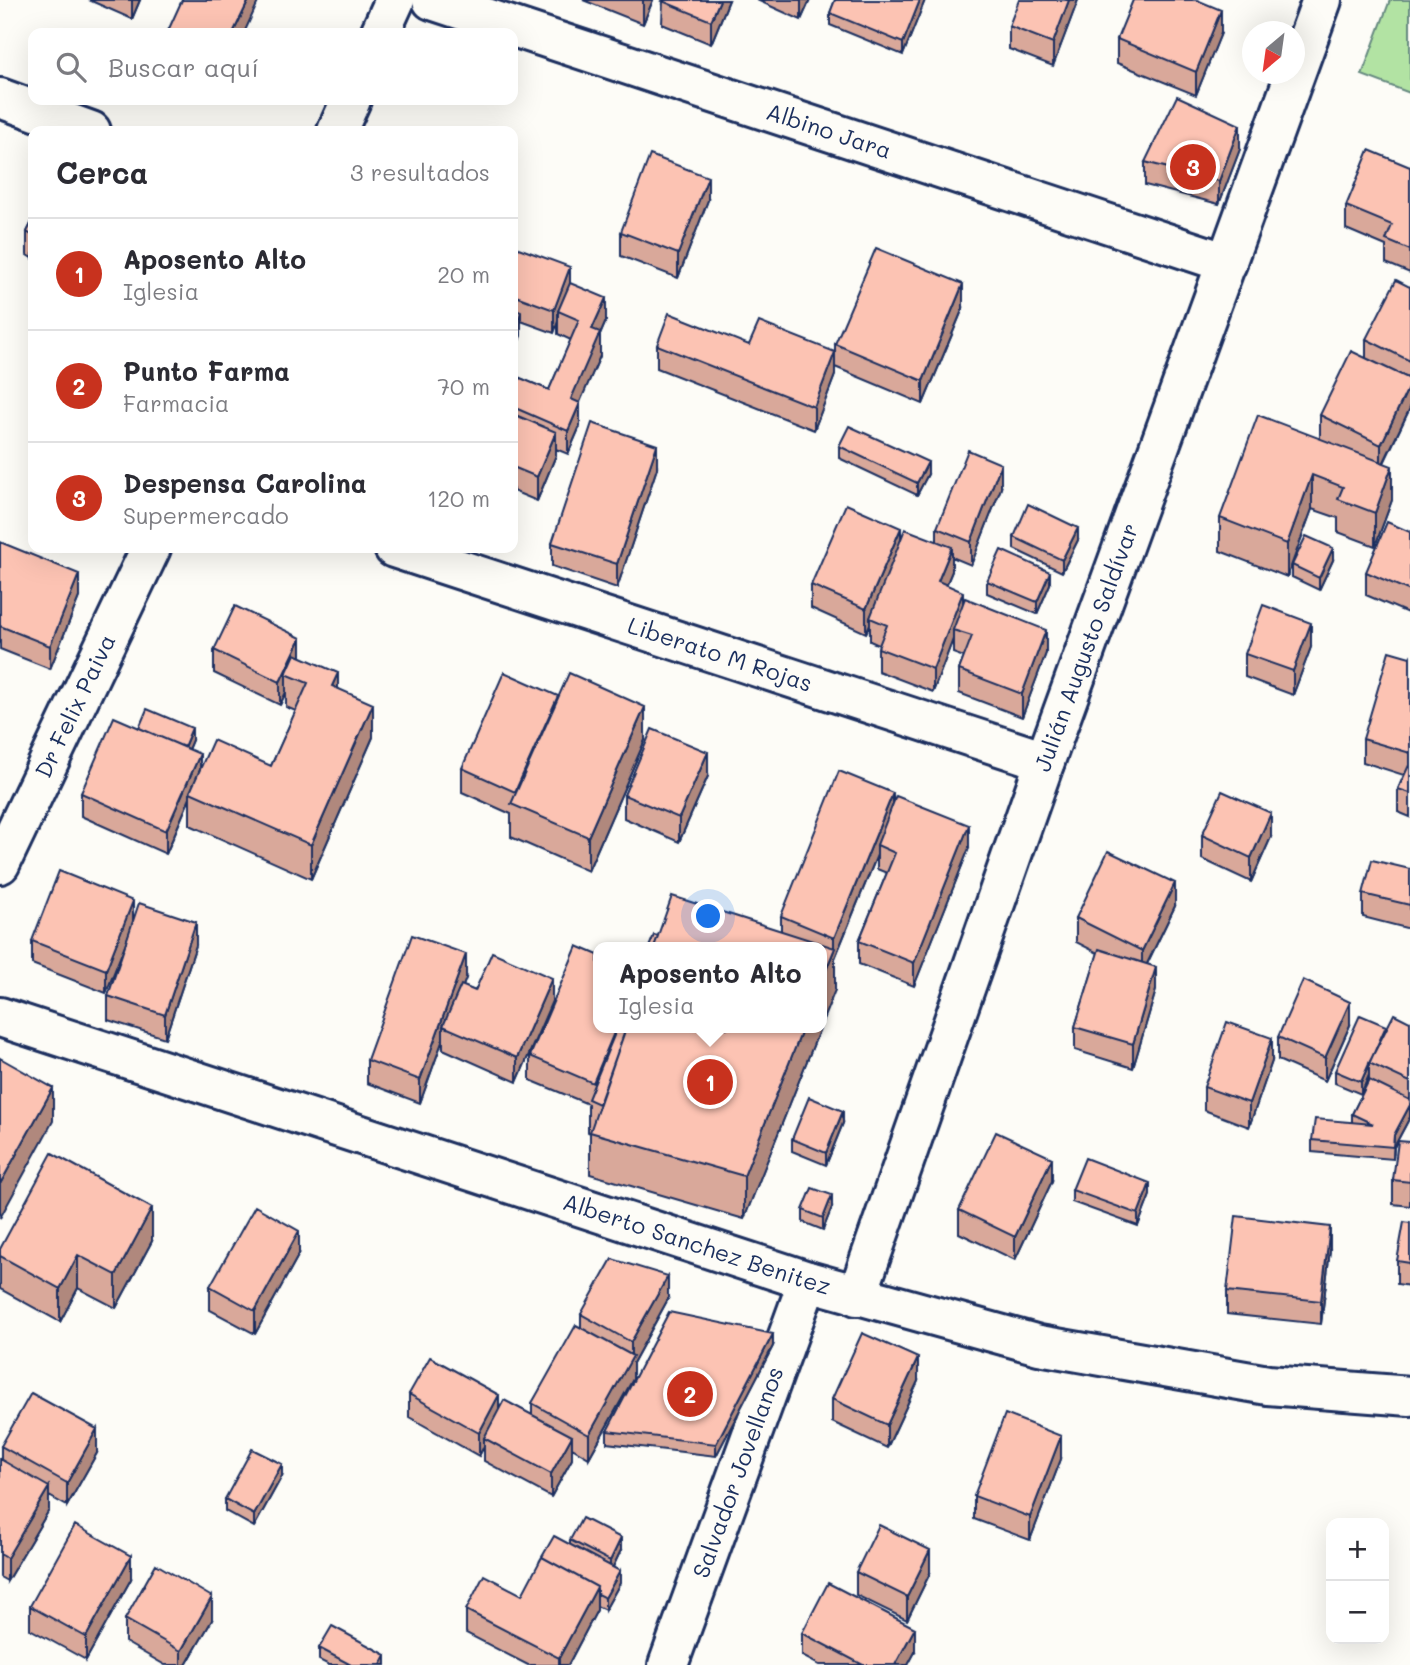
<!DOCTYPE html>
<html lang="es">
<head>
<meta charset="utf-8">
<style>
	:root { --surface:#fff; --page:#f2f2f3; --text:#2b2b33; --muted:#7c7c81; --line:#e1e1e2; --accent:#c8321e }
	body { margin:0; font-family:Mali,sans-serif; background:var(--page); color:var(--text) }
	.controls { position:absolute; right:21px; bottom:21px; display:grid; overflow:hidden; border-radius:14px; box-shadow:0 7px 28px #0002 }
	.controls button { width:63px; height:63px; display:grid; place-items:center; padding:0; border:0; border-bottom:2px solid var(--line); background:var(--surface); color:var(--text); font:35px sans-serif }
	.compass { position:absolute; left:1242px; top:21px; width:63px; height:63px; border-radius:50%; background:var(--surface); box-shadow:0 7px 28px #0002; rotate:209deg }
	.you { position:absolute; left:709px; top:917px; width:24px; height:24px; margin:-18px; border:5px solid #fff; border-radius:50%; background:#1a73e8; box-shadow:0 0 0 10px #1a73e833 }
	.badge { display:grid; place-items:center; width:46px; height:46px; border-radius:50%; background:var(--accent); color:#fff; font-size:23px; font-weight:700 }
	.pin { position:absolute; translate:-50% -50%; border:4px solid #fff; box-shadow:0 2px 7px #0006 }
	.popup { position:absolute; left:593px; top:942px; width:234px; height:91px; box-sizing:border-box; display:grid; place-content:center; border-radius:14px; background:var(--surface); filter:drop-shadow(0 2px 5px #0005); font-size:23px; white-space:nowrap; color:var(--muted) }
	.popup b { font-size:26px; color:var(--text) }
	.popup::after { content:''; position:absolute; left:50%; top:100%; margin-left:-14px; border:14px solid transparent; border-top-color:var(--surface) }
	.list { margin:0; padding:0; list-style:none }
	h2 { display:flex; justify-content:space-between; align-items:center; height:91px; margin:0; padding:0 28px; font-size:30px }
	h2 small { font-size:23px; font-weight:400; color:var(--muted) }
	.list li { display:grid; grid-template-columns:46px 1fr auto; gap:21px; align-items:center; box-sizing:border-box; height:112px; padding:0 28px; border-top:2px solid var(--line) }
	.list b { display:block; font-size:26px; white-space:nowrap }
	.list p { margin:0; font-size:23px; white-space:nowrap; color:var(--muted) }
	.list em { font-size:23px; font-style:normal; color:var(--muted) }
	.icon { flex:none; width:38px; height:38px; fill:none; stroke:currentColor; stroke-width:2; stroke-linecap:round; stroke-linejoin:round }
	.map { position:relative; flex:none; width:1410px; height:1665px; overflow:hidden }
	.search { position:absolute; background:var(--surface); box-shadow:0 7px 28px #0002; left:28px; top:28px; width:490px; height:77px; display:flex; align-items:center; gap:18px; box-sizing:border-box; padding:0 24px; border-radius:14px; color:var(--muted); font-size:26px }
	.panel { position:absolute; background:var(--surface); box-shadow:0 7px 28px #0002; left:28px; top:126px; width:490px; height:427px; border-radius:14px }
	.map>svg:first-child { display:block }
	.green { fill:#b2e3a3; stroke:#668980; stroke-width:2 }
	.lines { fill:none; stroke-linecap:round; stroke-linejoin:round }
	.minor-casing { stroke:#1b2f5e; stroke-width:44 }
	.tertiary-casing { stroke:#1b2f5e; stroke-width:44 }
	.minor { stroke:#fdfcf7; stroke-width:38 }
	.tertiary { stroke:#fdfcf7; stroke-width:38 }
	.wall { fill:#d9a89a; stroke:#1b2f5e; stroke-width:2 }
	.shaded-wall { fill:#b0887d; stroke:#1b2f5e; stroke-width:2 }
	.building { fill:#fcc3b3; stroke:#1b2f5e; stroke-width:2 }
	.labels { text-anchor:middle; stroke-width:5; stroke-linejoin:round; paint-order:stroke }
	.street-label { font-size:23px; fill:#1b2f5e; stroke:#fdfcf7 }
</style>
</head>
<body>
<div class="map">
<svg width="1410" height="1665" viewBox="0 0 1410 1665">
	<rect width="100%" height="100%" fill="#fdfcf7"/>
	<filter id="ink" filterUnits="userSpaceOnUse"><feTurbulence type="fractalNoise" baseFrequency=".0143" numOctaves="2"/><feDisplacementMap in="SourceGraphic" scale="14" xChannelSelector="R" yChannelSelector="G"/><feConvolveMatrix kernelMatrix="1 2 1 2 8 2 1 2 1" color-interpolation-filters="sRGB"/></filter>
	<g filter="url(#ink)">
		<path class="green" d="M1390,0H1410V93L1362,75Z"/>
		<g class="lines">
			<g class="minor-casing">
				<g id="minor">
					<path id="s1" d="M432,0L1227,263"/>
					<path d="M380,33L395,0"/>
					<path d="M0,98L91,131"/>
					<path d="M337,131L351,100"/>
					<path id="s2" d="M394,548L1045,761"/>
					<path id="s3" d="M0,864L151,548"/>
					<path id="s4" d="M668,1665L808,1281"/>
				</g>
			</g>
			<g class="tertiary-casing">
				<g id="tertiary">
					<path id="s5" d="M0,1017L808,1281L1039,1345L1268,1385L1410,1396"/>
					<path id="s6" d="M857,1296L1045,761L1322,0"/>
				</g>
			</g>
			<use href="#minor" class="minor"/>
			<use href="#tertiary" class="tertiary"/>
		</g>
		<path class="wall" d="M89,0H140L132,19Z
			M583,0H653L643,24Z
			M663,0H729L711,44L662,24Z
			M757,0H810L801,20Z
			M835,0H925L903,55L830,25V13Z
			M1078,0L1053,66L1009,49V26Z
			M1221,33L1196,95L1117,63V39Z
			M1240,149L1219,204L1145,185V162Z
			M1410,167V273L1386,263V246L1346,229V206Z
			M708,200L678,278L621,256V232Z
			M33,220V259L27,255V232Z
			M513,246L570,285L606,321L600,335V356L579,403L580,426L568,454L556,449V455L537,501L513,491V375L549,390L571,340L558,334V321L554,333L521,321V335L513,358Z
			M1410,287V408L1384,463L1392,500L1375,546L1338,532V518L1312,509L1287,577L1220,551V518L1320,439V415L1366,358V339Z
			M963,308L923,404L835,367V344Z
			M657,345H749L835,375L814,430L657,368Z
			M839,446L928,474L917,495L839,458Z
			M657,468L617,588L552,566V543Z
			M1001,488L971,565L952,557V571L946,585L963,604L1046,653L1022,717L959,693V670L964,657L953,653V639L933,692L878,671V648L879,645L870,641V624L866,633L811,608V585L901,538L937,542V528Z
			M1410,532V614L1366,595V572Z
			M1014,537L1078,540L1062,572L1014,549Z
			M0,542L79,597L50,669L0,649Z
			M1333,560L1319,590L1292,577V565Z
			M987,581L1050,584L1037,614L987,593Z
			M1311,647L1293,695L1245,677V654Z
			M214,650L301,657L338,688L373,737L311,879L190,825V798L166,854L81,816V793L139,728L192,740L188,749L200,771L271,766L296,711L286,707V692L280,705L214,673Z
			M1410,657V817L1398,812V789L1404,775L1363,762V739Z
			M645,740L588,871L511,837V814L462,792V768Z
			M708,776L679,842L624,818V795Z
			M893,804L969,848L914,986L859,964V941L887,873L877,869V855L835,958V990L658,936L781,931V916Z
			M1202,835L1271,837L1251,882L1202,859Z
			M1410,869V929L1363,917V894Z
			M1175,906L1147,964L1156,990L1133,1068L1075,1050V1027L1098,953L1076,942V918Z
			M133,921L196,945L165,1038L108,1020V996L127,940L106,993L32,964V941Z
			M466,978L463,986L475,991L552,1001L517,1082L443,1049V1039L420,1103L367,1083V1060Z
			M1410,1022V1117L1394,1147L1393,1159L1312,1152V1140L1352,1123V1114L1369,1080V1075L1361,1094L1335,1083V1071L1386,1031Z
			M1350,1025L1325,1081L1278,1060V1037Z
			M598,1028H820L744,1219L590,1174V1133L588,1132V1104L530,1080V1056Z
			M1272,1061L1249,1127L1204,1110V1087Z
			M843,1123L826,1165L792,1151V1139Z
			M1410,1142V1206L1393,1204V1180Z
			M1052,1181L1015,1260L959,1233V1210Z
			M1072,1190L1150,1195L1138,1226L1072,1202Z
			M832,1207L823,1230L803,1222V1210Z
			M1410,1223V1286L1397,1284V1261Z
			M152,1241L116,1308L78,1288L60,1322L0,1289V1249Z
			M1330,1250L1321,1324L1227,1314V1291Z
			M299,1254L255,1334L210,1310V1286Z
			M668,1299L633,1363V1379L589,1458L572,1448V1459L551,1497L484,1461V1446L479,1456L409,1417V1394L532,1415V1403L581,1327V1314Z
			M773,1346L716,1456L607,1443V1431Z
			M918,1381L887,1448L832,1422V1399Z
			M1,1446L97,1453L67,1506L49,1496V1510L7,1581L0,1577V1459L1,1460Z
			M1061,1459L1030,1540L974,1519V1496Z
			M282,1476L254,1527L225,1511V1499Z
			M570,1540L621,1550L613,1567L620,1583L605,1610L597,1606V1610L568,1665H528L466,1633V1610L522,1595L570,1545Z
			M856,1572L930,1573L907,1620L856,1595Z
			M131,1579L86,1660L30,1629V1606Z
			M125,1619L212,1620L186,1665H165L125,1642Z
			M802,1633L915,1652L908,1665H819L802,1656Z
			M319,1648L386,1665H329L319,1660Z"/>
		<path class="shaded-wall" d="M132,0H140L132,19Z
			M249,0H259L244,33H233Z
			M643,0H653L643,24Z
			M720,0H729L711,44V21Z
			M801,0H810L801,20Z
			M920,0H925L903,55V43Z
			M1069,0H1078L1053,66V43Z
			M1221,10V33L1196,95V72Z
			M1240,125V149L1219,204V181Z
			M708,177V200L678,278V254Z
			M570,267V290L558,311V321L554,333V310Z
			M963,284V308L923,404V381Z
			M606,298V321L600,335V356L571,423V399L592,329Z
			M521,312V335L513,358V335Z
			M835,352V375L814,430V407Z
			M1410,384V408L1381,468V445Z
			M580,403V426L568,454V431Z
			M556,432V455L537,501V477Z
			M657,445V468L617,588V564Z
			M928,462V474L917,495V483Z
			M1001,464V488L971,565V542Z
			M1392,466V500L1375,546V513Z
			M1312,475V509L1287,577V544Z
			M901,528V551L870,618V624L866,633V609Z
			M1078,528V540L1062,572V560Z
			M952,547V571L938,605V581Z
			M1333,548V560L1319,590V578Z
			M1050,572V584L1037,614V602Z
			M79,574V597L50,669V646Z
			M963,592V615L953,630V639L933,692V669Z
			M1311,623V647L1293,695V671Z
			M1046,630V653L1022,717V694Z
			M301,638V662L286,674V692L280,705V682Z
			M338,673V707L332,686Z
			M373,704V737L311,879V845Z
			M645,707V740L588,871V837Z
			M192,728V740L182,764V752Z
			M708,752V776L679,842V818Z
			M200,754V778L190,792V798L166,854V831Z
			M893,793V816L877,845V855L835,958V990L822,1022V980L834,950V938Z
			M1271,813V837L1251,882V858Z
			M969,825V848L914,986V963Z
			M1175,883V906L1142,974V951Z
			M133,901V924L106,993V970Z
			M196,922V945L165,1038V1015Z
			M466,954V978L447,1028L443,1026V1039L420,1103V1080Z
			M1156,967V990L1133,1068V1044Z
			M552,978V1001L517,1082V1058Z
			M1350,1002V1025L1325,1081V1058Z
			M1386,1026V1037L1369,1063V1075L1361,1094V1082Z
			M803,1028H820L744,1219V1176Z
			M1272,1038V1061L1249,1127V1103Z
			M53,1088V1121L0,1218V1184Z
			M1410,1105V1117L1394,1147L1393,1159L1394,1135Z
			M843,1111V1123L826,1165V1153Z
			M1052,1158V1181L1015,1260V1237Z
			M1150,1183V1195L1138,1226V1214Z
			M832,1195V1207L823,1230V1218Z
			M152,1208V1241L116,1308V1275Z
			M1330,1227V1250L1321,1324V1301Z
			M299,1231V1254L255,1334V1311Z
			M78,1255V1288L60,1322V1289Z
			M668,1276V1299L633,1363V1379L589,1458V1435L631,1359V1342Z
			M773,1334V1346L716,1456V1444Z
			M918,1358V1381L887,1448V1425Z
			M499,1395V1418L484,1438V1446L479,1456V1433Z
			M97,1429V1453L67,1506V1483Z
			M572,1436V1459L551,1497V1474Z
			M1061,1436V1459L1030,1540V1517Z
			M282,1464V1476L254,1527V1515Z
			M49,1487V1510L7,1581V1558Z
			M621,1538V1550L610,1573V1561Z
			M930,1550V1573L907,1620V1597Z
			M131,1556V1579L86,1660V1637Z
			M620,1571V1583L605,1610V1598Z
			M597,1587V1610L568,1665H559V1658Z
			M212,1597V1620L186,1665H181V1651Z
			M915,1628V1652L908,1665H895Z
			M386,1655V1665H381Z"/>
		<path class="building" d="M182,0H249L233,33H167Z
			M663,0H720L711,21L662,1Z
			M835,0H920L903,43L830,13Z
			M1019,0H1069L1053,43L1009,26Z
			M1133,0H1197L1221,10L1196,72L1117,39Z
			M1177,96L1240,125L1219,181L1145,162Z
			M1369,150L1410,167V250L1386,240L1392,225L1346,206Z
			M650,155L708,177L678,254L621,232Z
			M33,220V236L27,232Z
			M513,246L570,267L554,310L513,295Z
			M876,248L963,284L923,381L835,344Z
			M1396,280L1410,287V361L1366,339Z
			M570,283L606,298L592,329L600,332L571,399L580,403L568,431L513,407V375L549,390L579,320L558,311Z
			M513,309L521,312L513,335Z
			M669,313L749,345L759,322L835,352L814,407L657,345Z
			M1351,351L1410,379V384L1381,445L1320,415Z
			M513,414L556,432L537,477L513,467Z
			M1258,415L1392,466L1375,513L1338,499L1343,487L1312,475L1287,544L1220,518Z
			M592,423L657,445L617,564L552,543Z
			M849,426L928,462L917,483L839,446Z
			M968,450L1001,464L971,542L937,528Z
			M846,504L901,528L866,609L811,585Z
			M1028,504L1078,528L1062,560L1014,537Z
			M1387,522L1410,532V591L1366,572Z
			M905,529L952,547L938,581L963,592L933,669L878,648L887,625L870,618Z
			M1306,536L1333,548L1319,578L1292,565Z
			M0,542L79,574L50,646L0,626Z
			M1001,550L1050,572L1037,602L987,581Z
			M965,598L1046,630L1022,694L959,670L972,636L953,630Z
			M1263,605L1311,623L1293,671L1245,654Z
			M235,606L301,638L280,682L214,650Z
			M1389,651L1410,657V753L1363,739Z
			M295,654L338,673L332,686L373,704L311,845L190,792L213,740L271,766L308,683L286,674Z
			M504,672L558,696L515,792L462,768Z
			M569,673L645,707L588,837L511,804Z
			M147,709L192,728L184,747L139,728Z
			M114,717L200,754L166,831L81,793Z
			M652,729L708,752L679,818L624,795Z
			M1410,763V793L1398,789Z
			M839,771L893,793L834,938L781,916Z
			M1222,791L1271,813L1251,858L1202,835Z
			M896,796L969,825L914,963L859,941L895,853L877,845Z
			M1108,851L1175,883L1142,951L1076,918Z
			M1372,860L1410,869V905L1363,894Z
			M59,871L133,901L106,970L32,941Z
			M672,896L835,948L822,980V947H654Z
			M139,903L196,922L165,1015L108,996Z
			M412,935L466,954L420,1080L367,1060Z
			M654,935L658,936L654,947H649Z
			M577,946L598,955V1028H616L593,1083L530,1056Z
			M1099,949L1156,967L1133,1044L1075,1027Z
			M492,952L552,978L517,1058L443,1026L461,985L475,991Z
			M1303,980L1350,1002L1325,1058L1278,1037Z
			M1394,1014L1410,1022V1082L1369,1063Z
			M1360,1015L1386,1026L1361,1082L1335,1071Z
			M1227,1022L1272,1038L1249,1103L1204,1087Z
			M617,1028H626L599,1104L588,1099Z
			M626,1028H803L744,1176L590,1132Z
			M0,1058L53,1088L0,1184Z
			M1369,1080L1410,1100V1105L1394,1135L1393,1147L1312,1140L1315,1119L1373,1124L1352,1114Z
			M809,1097L843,1111L826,1153L792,1139Z
			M996,1132L1052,1158L1015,1237L959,1210Z
			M1398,1141L1410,1142V1182L1393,1180Z
			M52,1153L152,1208L116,1275L78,1255L60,1289L0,1256V1249Z
			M1085,1158L1150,1183L1138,1214L1072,1190Z
			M812,1188L832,1195L823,1218L803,1210Z
			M255,1206L299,1231L255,1311L210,1286Z
			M1236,1216L1330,1227L1321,1301L1227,1291Z
			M1404,1222L1410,1223V1263L1397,1261Z
			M612,1259L668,1276L631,1342L581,1314Z
			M669,1312L773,1334L716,1444L607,1431Z
			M576,1325L633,1356L589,1435L532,1403Z
			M862,1333L918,1358L887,1425L832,1399Z
			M430,1357L499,1395L479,1433L409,1394Z
			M31,1393L97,1429L67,1483L1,1446Z
			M504,1400L572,1436L551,1474L484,1438Z
			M1005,1414L1061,1436L1030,1517L974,1496Z
			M252,1449L282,1464L254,1515L225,1499Z
			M0,1459L49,1487L7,1558L0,1554Z
			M582,1518L621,1538L610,1561L570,1540Z
			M75,1525L131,1556L86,1637L30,1606Z
			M879,1525L930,1550L907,1597L856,1572Z
			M554,1536L620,1571L605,1598L597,1594V1587L542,1557L539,1562Z
			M542,1557L597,1587L559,1658L466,1610L484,1575L522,1595Z
			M156,1564L212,1597L181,1651L125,1619Z
			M828,1583L915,1628L895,1665H863L802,1633Z
			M332,1626L386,1655L381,1665H351L319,1648Z"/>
	</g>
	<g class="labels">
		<g class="street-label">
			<text dy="8" stroke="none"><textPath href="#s1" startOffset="418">Albino Jara</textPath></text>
			<text dy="8" stroke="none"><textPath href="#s6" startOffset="688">Julián Augusto Saldívar</textPath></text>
			<text dy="8" stroke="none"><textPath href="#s2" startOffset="343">Liberato M Rojas</textPath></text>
			<text dy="8" stroke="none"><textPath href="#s3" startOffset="175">Dr Felix Paiva</textPath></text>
			<text dy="8" stroke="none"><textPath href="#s5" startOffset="733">Alberto Sanchez Benitez</textPath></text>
			<text dy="8" stroke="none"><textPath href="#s4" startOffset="205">Salvador Jovellanos</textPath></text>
		</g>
	</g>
</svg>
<div class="controls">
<button>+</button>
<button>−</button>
</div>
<svg class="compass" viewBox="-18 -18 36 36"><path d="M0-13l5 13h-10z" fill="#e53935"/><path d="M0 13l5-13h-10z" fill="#7c7c81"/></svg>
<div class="you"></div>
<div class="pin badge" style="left:710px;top:1082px">1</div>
<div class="popup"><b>Aposento Alto</b>Iglesia</div>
<div class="pin badge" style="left:690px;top:1394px">2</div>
<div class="pin badge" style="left:1193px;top:167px">3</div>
<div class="search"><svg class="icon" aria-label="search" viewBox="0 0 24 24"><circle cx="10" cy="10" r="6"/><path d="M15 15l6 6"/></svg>Buscar aquí</div>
<section class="panel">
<h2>Cerca<small>3 resultados</small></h2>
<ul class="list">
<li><span class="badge">1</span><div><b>Aposento Alto</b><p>Iglesia</p></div><em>20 m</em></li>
<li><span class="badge">2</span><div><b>Punto Farma</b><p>Farmacia</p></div><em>70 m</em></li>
<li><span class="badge">3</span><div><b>Despensa Carolina</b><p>Supermercado</p></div><em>120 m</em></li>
</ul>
</section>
</div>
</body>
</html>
